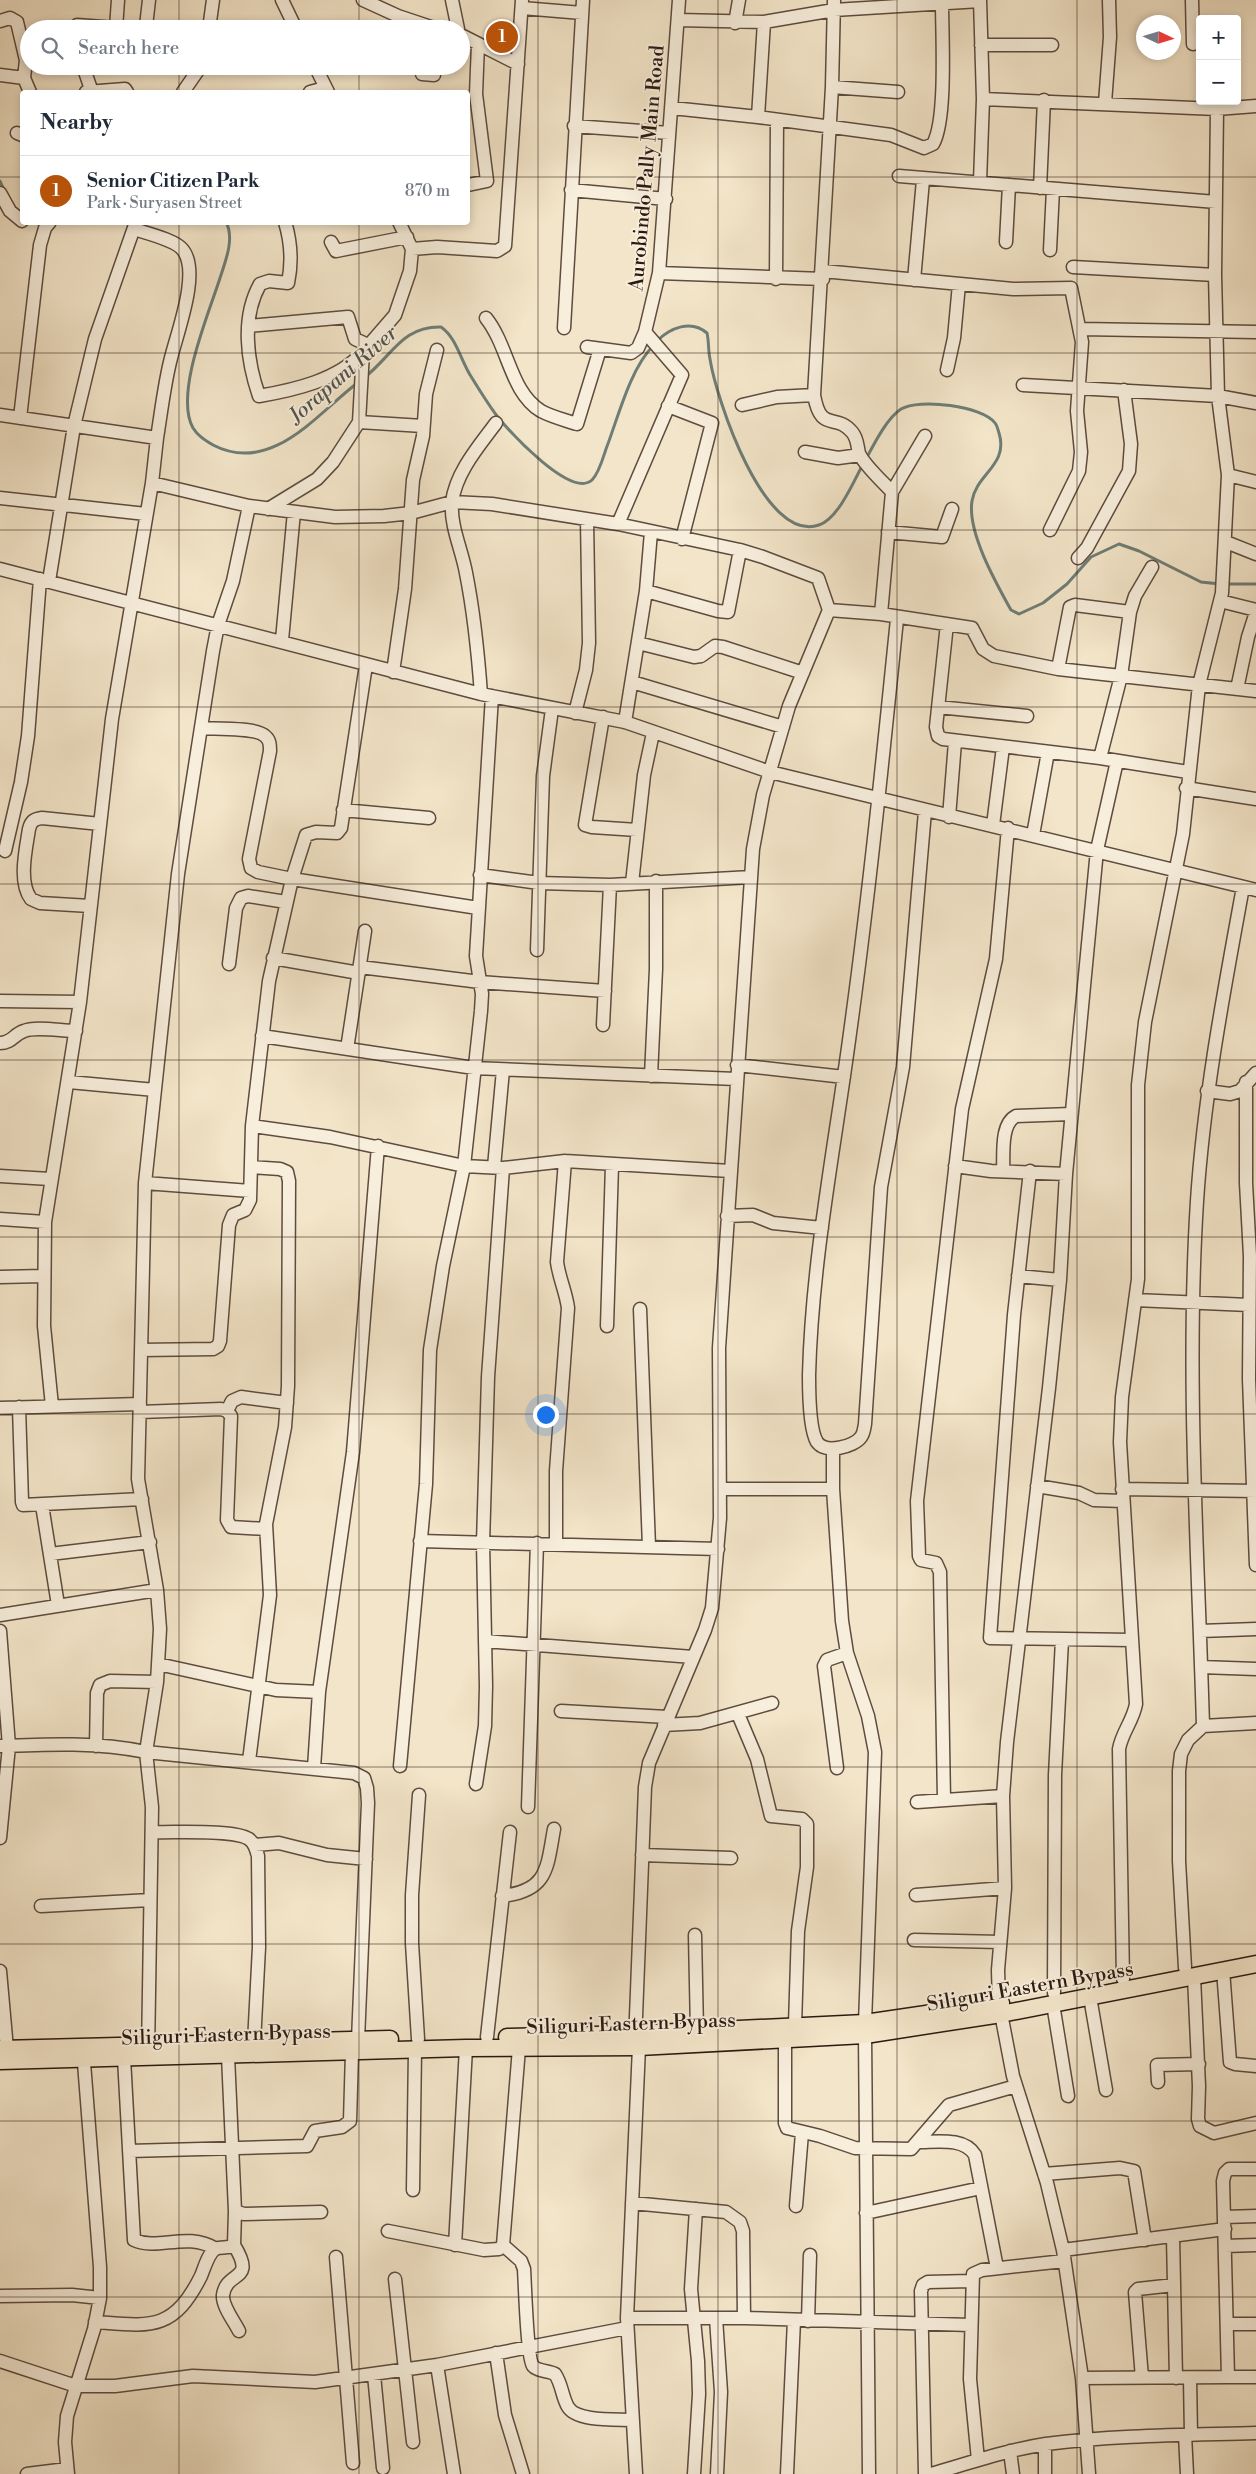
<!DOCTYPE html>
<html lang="en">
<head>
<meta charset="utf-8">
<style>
	:root { --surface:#fff; --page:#f2f2f3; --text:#1f2937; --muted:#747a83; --line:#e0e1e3; --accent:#b45309 }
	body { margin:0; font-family:"Libre Bodoni",serif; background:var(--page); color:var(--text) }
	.controls { position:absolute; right:15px; top:15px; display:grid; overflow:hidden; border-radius:5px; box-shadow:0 2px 8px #0003 }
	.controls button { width:45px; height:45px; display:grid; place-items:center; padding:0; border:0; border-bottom:1px solid var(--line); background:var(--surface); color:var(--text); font:25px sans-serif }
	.compass { position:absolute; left:1136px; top:15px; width:45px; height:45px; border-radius:50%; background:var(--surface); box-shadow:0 2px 8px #0003; rotate:94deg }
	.you { position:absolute; left:545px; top:1414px; width:18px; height:18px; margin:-12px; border:4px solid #fff; border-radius:50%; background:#1a73e8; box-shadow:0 0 0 8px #1a73e833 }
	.badge { display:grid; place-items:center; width:32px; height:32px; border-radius:50%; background:var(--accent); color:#fff; font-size:16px; font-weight:700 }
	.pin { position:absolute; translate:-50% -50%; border:2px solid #fff; box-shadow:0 1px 5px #0006 }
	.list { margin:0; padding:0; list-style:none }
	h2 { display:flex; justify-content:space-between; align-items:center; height:65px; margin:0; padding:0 20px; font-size:21px }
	h2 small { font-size:16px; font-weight:400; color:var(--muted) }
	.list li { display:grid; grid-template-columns:32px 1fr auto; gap:15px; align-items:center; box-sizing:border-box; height:70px; padding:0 20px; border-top:1px solid var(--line) }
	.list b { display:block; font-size:19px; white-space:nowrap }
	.list p { margin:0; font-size:16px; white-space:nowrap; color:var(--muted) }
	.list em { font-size:16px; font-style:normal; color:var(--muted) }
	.icon { flex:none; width:28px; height:28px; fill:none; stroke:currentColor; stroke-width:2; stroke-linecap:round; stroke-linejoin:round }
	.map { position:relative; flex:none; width:1256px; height:2474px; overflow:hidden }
	.search { position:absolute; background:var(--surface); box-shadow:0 2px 8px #0003; left:20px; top:20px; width:450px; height:55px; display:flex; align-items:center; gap:12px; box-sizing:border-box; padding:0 18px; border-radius:28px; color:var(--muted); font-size:19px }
	.panel { position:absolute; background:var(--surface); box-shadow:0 2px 8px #0003; left:20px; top:90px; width:450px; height:135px; border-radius:5px }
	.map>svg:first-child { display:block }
	.green { fill:#b7c599; stroke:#716f55 }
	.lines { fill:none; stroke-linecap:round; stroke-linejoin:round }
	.stream { stroke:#6e7d76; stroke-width:3 }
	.minor-casing { stroke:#5d4c3f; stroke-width:15 }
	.major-casing { stroke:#2b1911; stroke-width:19 }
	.minor { stroke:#f7eedc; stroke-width:12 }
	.major { stroke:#f3e5c9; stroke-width:16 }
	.grid { fill:none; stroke:#2b1911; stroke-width:1; stroke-opacity:0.55 }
	.labels { text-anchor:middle; stroke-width:4; stroke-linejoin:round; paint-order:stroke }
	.street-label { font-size:20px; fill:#2b1911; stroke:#f7eedc }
	.water-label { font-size:21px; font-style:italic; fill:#52534c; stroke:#f7eedc }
</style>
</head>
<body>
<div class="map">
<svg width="1256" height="2474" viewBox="0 0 1256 2474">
	<rect width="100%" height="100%" fill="#f3e5c9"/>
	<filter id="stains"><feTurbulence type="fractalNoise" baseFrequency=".004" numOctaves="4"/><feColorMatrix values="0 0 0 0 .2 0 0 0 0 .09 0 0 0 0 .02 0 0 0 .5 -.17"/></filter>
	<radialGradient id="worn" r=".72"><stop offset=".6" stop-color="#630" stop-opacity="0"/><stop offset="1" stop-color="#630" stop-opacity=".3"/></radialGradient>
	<path class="green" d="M495,29L510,30L509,47L494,44Z"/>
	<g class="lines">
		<path class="stream" d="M0,181L4,190
			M226,222C235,239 225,262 220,278C209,313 174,394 193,428C198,436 205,440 213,445C271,475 316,415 356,384
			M657,341C670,328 691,319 707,333C709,341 708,350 710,359C716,398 764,544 819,525C838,519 854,481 863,464
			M365,377C392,356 402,326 441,327C457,338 461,362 472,378C480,391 488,404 497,416C510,432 571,499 592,480C599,473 603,458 606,449C618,418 630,369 653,346
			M866,459C874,444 887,418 901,409C919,398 983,406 995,423C997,425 998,430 999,433C1009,465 976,474 972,501C967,532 996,583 1011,610L1019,614L1043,603L1067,584L1091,557L1119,544L1139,551L1201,582L1220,584
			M1227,584H1256"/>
		<g class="minor-casing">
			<path id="minor" d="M282,0L296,29
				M363,0L398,16L437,29
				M452,0L458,29
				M834,0L832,87L814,395C821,434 835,412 852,432C858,439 857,446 859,453C863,464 884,483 892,492L881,614
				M980,0L983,99L980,182
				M1192,0L1193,44
				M522,8L582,13
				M678,20L764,22L758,117L891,135L924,148L933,144C947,120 942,34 942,3
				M0,21L10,18L17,22L26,60L24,78
				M764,22L834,10L980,1
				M735,23L739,0
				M146,26L149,0
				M77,29V25L116,28L118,0
				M209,29L213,0
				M461,35L518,64
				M981,45H1052
				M83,66L92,92
				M315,66L328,92
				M423,66L422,74L434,75
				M0,75L24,78L30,92
				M832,87L898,92
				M86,92L125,89L127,92
				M183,92L201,66
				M310,92L325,88
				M983,99L1217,109L1256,106
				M1105,103L1110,37L1109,0
				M672,108L758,117
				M574,126L669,133
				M17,133L22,135
				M899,176L1216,202
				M468,185L487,181L476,94L478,44
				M1040,188L1044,100
				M571,190L666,199
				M0,193L10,211L22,221
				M285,222C291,242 292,264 288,283L269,281L260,284C241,318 247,361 259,396C294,390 339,380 363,352
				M134,229C146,233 176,240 183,250C201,273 176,335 170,362C164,387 161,413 157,438
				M331,242L336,251L407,237
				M1006,242L1009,185
				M412,249L437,247L497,251L505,246L522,0
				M1050,250L1053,189
				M1073,267L1215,275L1217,109
				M823,271L1013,289L1071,288L1082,342L1077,411L1081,452L1079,471L1050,530
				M659,273L823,279
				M776,279L777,120
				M914,280L923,180
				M486,318C509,347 510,392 541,411C552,417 565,420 577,424L600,349
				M248,326L348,317L355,339L368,345
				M564,328L583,0
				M1081,329L1256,332
				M587,347L631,353L638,348L645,332
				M947,370L954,338L959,284
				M1023,385L1218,396L1256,403
				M742,405L777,397L814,395
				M668,406L712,423L682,539
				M0,415L157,438L152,483L249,506L335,517L384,516L411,513L452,502L492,504L618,524L740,550L763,557L818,578L829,610L789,706L763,795L753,849L719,1348L720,1518L712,1608L705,1630L649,1763L645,1787L635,2042
				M20,418L40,245L45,228L50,222
				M359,422L423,426
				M805,452L838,458L860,455
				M1228,475L1256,482
				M892,492L925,436
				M0,498L146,514
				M268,509L317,479L333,462L359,422L363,352L395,315L410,271L412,249L399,222
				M618,524L682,375L645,332L659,273L679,0
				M888,532L942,537L952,509
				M1226,542L1256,554
				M1078,558L1087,548L1129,471L1131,444L1124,390
				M0,569L481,694L625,722L770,772L1256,890
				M49,581L74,426L95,339L136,222
				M646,591L718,611L728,612L740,550
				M1220,601L1256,610
				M829,610L881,614L972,628L983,649L994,656L1058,669L1256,691
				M897,619C883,757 869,895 850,1033C835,1146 812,1260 809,1375C809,1391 809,1429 817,1442C825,1454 854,1447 861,1437C864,1433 864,1429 865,1424L881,1187L903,1067L925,811
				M947,624L936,727L938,736L943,739L1100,758L1188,772
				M282,640L294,512
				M638,643L694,657L701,656L715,646L723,647L803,673
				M1058,669L1070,607L1075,605L1130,612
				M393,672L405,589L413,480L423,436L426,394L437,350
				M632,682L783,727
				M1237,689L1248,637L1256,612
				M481,694C478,653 474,613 466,573C462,550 450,526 452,502C456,472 479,446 496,423
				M938,707L1027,716
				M575,713L586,670L589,643L587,519
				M603,717L585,825L592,827L637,830
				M625,722L646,591L651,532
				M201,728C215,729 256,727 265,736C270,740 270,745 270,751L249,859L251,868L258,872L292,879L306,835L316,832L337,833L341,828L366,665
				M1100,758L1121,676L1130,612L1135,596L1152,567
				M1186,788L1256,799
				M343,810L429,818
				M949,817L955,742
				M993,825L1003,747
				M1033,835L1048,752
				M5,851L21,782L28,736L40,579
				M480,875L539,883L610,885L751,877
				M632,883L644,775L653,733
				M90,906L40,903L31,899C18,882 26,849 29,829C31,821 34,819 42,818L100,824
				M537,950L543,776L552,709
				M273,958L359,973
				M229,964L236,908L241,898L248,896L286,902
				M360,967L480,982L605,991
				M0,1001L80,1002
				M603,1025L610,885
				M262,1036L474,1068L736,1079
				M0,1043C12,1043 14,1034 24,1031C35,1026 62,1031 76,1031
				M347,1049L365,931
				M737,1065L844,1077
				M651,1076L656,969V881
				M69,1082L155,1090
				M1246,1082V1183L1250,1256L1249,1379L1256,1565
				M1207,1091L1230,1094L1240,1091L1256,1073
				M252,1126L330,1137L464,1166L503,1168L565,1161L730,1171
				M955,1166L991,1171L1066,1174
				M494,1167L503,1070
				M1003,1171C1004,1155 1000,1124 1016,1116L1071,1114
				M1030,1171L1014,1315L990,1638L1131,1640
				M0,1176L50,1179
				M145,1183L250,1191
				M727,1216L753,1215L773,1223L822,1228
				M0,1219L45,1222
				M1018,1276L1060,1280
				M0,1277L43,1276
				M1135,1300L1249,1305
				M640,1309L649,1547
				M607,1326L612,1165
				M141,1350L213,1349L218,1346L220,1341L229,1225L233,1215L245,1210L250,1200L252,1126L269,981L292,879L478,908
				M52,1406L44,1326L45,1222L80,1002L112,719L152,483
				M19,1407L22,1502L23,1505L142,1499
				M0,1408L140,1404
				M227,1411L232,1401L241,1397L287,1403
				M140,1412L221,1409L227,1411L231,1416L227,1520L231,1527L266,1529
				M833,1449V1489L842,1621L847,1653L868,1716L875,1752L865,2023
				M1037,1486L1079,1493L1094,1500L1122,1501
				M720,1489H833
				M1122,1489L1256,1491
				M42,1505L58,1605
				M420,1541L718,1549
				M556,1544V1471L568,1308C566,1292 559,1278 557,1262L565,1161
				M50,1554L150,1542
				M0,1615L157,1590
				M0,1631L9,1746L0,1838
				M1200,1631L1256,1629
				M485,1641L693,1657
				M158,1664L276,1690L319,1692
				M1201,1667L1256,1669
				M561,1711L667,1717
				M738,1714L757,1759L771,1816L802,1819L807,1824V1867L798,1931L795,2025
				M664,1725L700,1723L772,1703
				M1203,1726L1256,1723
				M0,1746C49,1744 98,1742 146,1752L157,1682L160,1629L157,1590L138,1479L145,1183L178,874L213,651L218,625L233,581L249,506
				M96,1746L97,1693L100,1685L110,1681L157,1682
				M249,1761L270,1595L266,1524L285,1427L288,1386L289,1181L287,1172L280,1169L251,1167
				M400,1766L426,1484L430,1350L443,1266L464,1166L481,1011L482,994L476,956L492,696
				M314,1768L319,1692L353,1452L378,1146
				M837,1768L824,1666L827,1660L847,1653
				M476,1784L485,1726L486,1686L483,1543L488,1377L503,1168
				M944,1800L940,1572L936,1563L921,1560L919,1556L917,1501L962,1109L996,959L1008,828
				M917,1802L1003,1796
				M528,1807L537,1543
				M152,1832C172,1833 234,1829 249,1839C255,1844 256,1849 258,1856L259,1947L254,2043
				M255,1845L279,1843L327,1855L366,1859
				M642,1855L731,1858
				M916,1895L1005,1888
				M502,1896C548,1891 547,1868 554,1829
				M41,1906L150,1900
				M695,1935L697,2031
				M914,1940L1000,1942
				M1185,1968L1179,1861V1771L1181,1754L1188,1740L1203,1726C1198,1551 1186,1375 1197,1201C1204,1095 1224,991 1243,887
				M1223,1970L1230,2062L1235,2064L1256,2066
				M0,1971L7,2049
				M1194,1977L1199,2086L1198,2119L1200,2126L1214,2133L1256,2123
				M1123,1979L1119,1749C1122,1732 1133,1721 1136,1704L1120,1442L1122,1397L1138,1279V1085L1145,1022L1183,834L1199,685L1222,593L1228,475L1218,396L1215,275
				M1054,1993L1055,1775L1062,1640
				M1090,1997L1106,2090
				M1053,2004L1068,2096
				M865,2035L869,2474
				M487,2037L510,1832
				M418,2039L412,1943V1895L419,1795
				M785,2039V2123L787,2128L820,2136L855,2148L911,2149L949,2105L1016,2086
				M148,2053L152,1807L146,1752L354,1773L364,1778L367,1788L368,1803L358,2040
				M228,2056L235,2211L244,2214L321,2212
				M124,2058L134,2240C159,2251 186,2231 216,2249
				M1158,2082L1157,2065L1199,2064
				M918,2142C937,2142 964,2137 975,2155L997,2268
				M129,2151L307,2146L315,2131L342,2127L350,2121L352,2052
				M1044,2174L1120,2168L1134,2171L1145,2240
				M413,2190L415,2050
				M632,2203L726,2212L740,2222L743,2231L744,2318
				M796,2206L802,2133
				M866,2213L981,2188
				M1225,2217L1256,2216
				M388,2231L484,2250L499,2249L503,2245L519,2048
				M1173,2237L1176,2378
				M234,2245C257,2283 227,2269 223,2295C222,2306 234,2321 239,2331
				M455,2245L466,2048
				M503,2245L521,2261L524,2269C525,2284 527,2358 533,2366C537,2371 549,2371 555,2374C562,2384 562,2397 568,2407C577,2422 617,2419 633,2420
				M1225,2246L1256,2245
				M1063,2250L1225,2229
				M336,2257L353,2463
				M395,2279L413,2442
				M0,2296L72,2295L100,2298
				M627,2318H744L970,2325
				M716,2318L721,2392L717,2474
				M808,2321L810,2255
				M95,2322C150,2326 173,2332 201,2276C204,2269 208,2254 215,2249C221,2246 228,2249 234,2245L235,2211
				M1228,2324H1256
				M496,2353L505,2415L523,2474
				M0,2361L76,2386H115L193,2376L315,2382L437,2365L627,2328
				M437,2365L454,2474
				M374,2375L383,2468
				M1228,2377H1256
				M1082,2378L1228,2377L1223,2181L1225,2173L1229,2169H1256
				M1142,2378L1135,2292L1138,2289L1174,2285
				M1190,2378L1191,2435
				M1185,2435L1187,2474
				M1045,2444V2474
				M1010,2451L1013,2474
				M978,2460L970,2379L973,2274L982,2270L1064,2261
				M27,2474L67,2469
				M68,2474L65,2442L67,2416L94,2329L100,2298V2267L83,2050
				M636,2474L627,2318L639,2047
				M694,2474L699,2394L698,2361L691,2289L696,2209
				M787,2474L794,2320
				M925,2474L921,2291L923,2285L928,2282L971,2281
				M931,2474C969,2463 1007,2450 1046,2444C1115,2435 1186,2435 1256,2433
				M1089,2474L1082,2378L1063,2250L1047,2183L1013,2076L999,2003L998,1970L1005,1888L1003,1796L1007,1742L1049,1388L1060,1280L1066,1174L1097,850L1117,761"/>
		</g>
		<g class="major-casing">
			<path id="major" d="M507,2037L635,2034L865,2023L1001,2003
				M0,2049L390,2039
				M0,2061L466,2048L639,2047L865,2035L1001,2014L1256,1964"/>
		</g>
		<use href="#minor" class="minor"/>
		<use href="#major" class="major"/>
	</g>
	<path class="grid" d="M179,0V29M359,0V29M538,0V2474M718,0V2474M897,0V2474M1077,0V2474M179,66V92M359,66V92M0,177H22M468,177H1256M179,222V2474M359,222V2474M0,353H1256M0,530H1256M0,707H1256M0,884H1256M0,1060H1256M0,1237H1256M0,1414H1256M0,1590H1256M0,1767H1256M0,1944H1256M0,2121H1256M0,2297H1256"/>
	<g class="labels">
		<g class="street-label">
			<text transform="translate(646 168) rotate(-85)" y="7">Aurobindo Pally Main Road</text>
			<text transform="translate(1030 1986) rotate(-10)" y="7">Siliguri Eastern Bypass</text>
			<text transform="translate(631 2023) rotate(-2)" y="7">Siliguri Eastern Bypass</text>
			<text transform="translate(226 2034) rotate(-2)" y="7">Siliguri Eastern Bypass</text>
		</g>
		<g class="water-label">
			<text transform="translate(343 374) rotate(-41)" y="7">Jorapani River</text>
		</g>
	</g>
	<rect width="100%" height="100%" filter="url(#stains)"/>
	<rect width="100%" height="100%" fill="url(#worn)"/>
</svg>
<div class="controls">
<button>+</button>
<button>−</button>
</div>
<svg class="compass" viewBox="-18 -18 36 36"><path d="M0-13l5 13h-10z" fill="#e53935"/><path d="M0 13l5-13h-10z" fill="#747a83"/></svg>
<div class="you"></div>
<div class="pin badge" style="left:502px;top:37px">1</div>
<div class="search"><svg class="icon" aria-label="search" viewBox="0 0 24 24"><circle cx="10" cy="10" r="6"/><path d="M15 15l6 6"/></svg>Search here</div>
<section class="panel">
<h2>Nearby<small></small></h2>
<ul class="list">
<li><span class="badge">1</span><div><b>Senior Citizen Park</b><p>Park · Suryasen Street</p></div><em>870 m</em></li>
</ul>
</section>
</div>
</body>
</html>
